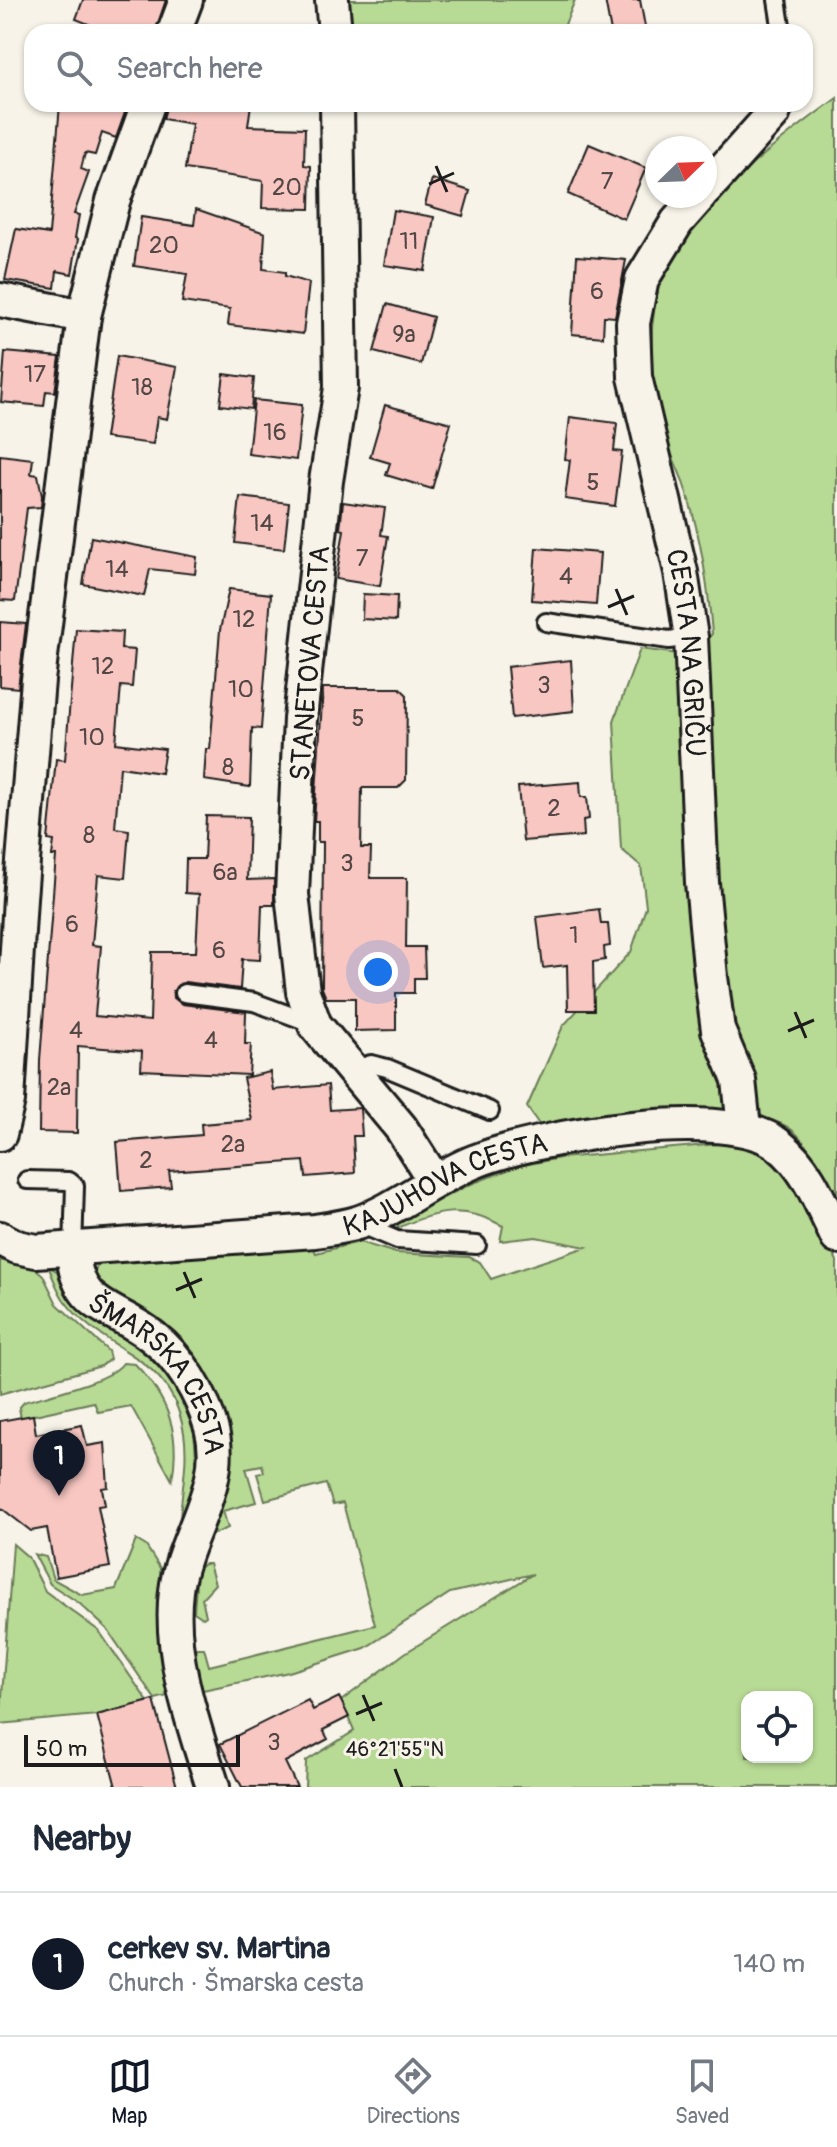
<!DOCTYPE html>
<html lang="en">
<head>
<meta charset="utf-8">
<style>
	:root { --surface:#fff; --page:#f6f6f7; --text:#1f2937; --muted:#747a83; --line:#e0e1e3; --accent:#111827 }
	body { margin:0; font-family:Pangolin,sans-serif; background:var(--page); color:var(--text) }
	.controls { position:absolute; right:24px; bottom:24px; display:grid; overflow:hidden; border-radius:16px; box-shadow:0 2px 6px #0004 }
	.controls button { width:72px; height:72px; display:grid; place-items:center; padding:0; border:0; border-bottom:2px solid var(--line); background:var(--surface); color:var(--text); font:40px sans-serif }
	.compass { position:absolute; left:645px; top:136px; width:72px; height:72px; border-radius:50%; background:var(--surface); box-shadow:0 2px 6px #0004; rotate:67deg }
	.scale { position:absolute; left:24px; bottom:20px; width:216px; box-sizing:border-box; padding-left:8px; border:4px solid #1c1c1c; border-top:0; font-size:22px; line-height:28px; white-space:nowrap; color:#1c1c1c; -webkit-text-stroke:6px #f7f3e8; paint-order:stroke }
	.you { position:absolute; left:378px; top:972px; width:28px; height:28px; margin:-20px; border:6px solid #fff; border-radius:50%; background:#1a73e8; box-shadow:0 0 0 12px #1a73e833 }
	.badge { display:grid; place-items:center; width:52px; height:52px; border-radius:50%; background:var(--accent); color:#fff; font-size:26px; font-weight:700 }
	.pin { position:absolute; translate:-50% -66px; filter:drop-shadow(0 2px 4px #0008) }
	.pin::after { content:''; position:absolute; top:42px; width:28px; height:24px; background:inherit; clip-path:polygon(0 0,100% 0,50% 100%) }
	.list { margin:0; padding:0; list-style:none }
	h2 { display:flex; justify-content:space-between; align-items:center; height:104px; margin:0; padding:0 32px; font-size:34px }
	h2 small { font-size:26px; font-weight:400; color:var(--muted) }
	.list li { display:grid; grid-template-columns:52px 1fr auto; gap:24px; align-items:center; box-sizing:border-box; height:144px; padding:0 32px; border-top:2px solid var(--line) }
	.list b { display:block; font-size:30px; white-space:nowrap }
	.list p { margin:0; font-size:26px; white-space:nowrap; color:var(--muted) }
	.list em { font-size:26px; font-style:normal; color:var(--muted) }
	.icon { flex:none; width:44px; height:44px; fill:none; stroke:currentColor; stroke-width:2; stroke-linecap:round; stroke-linejoin:round }
	.map { position:relative; flex:none; width:837px; height:1787px; overflow:hidden }
	.search { position:absolute; background:var(--surface); box-shadow:0 2px 6px #0004; left:24px; right:24px; top:24px; height:88px; display:flex; align-items:center; gap:20px; box-sizing:border-box; padding:0 28px; border-radius:24px; color:var(--muted); font-size:30px }
	.sheet { height:248px; background:var(--surface) }
	nav { display:flex; justify-content:space-around; align-items:center; box-sizing:border-box; height:112px; border-top:2px solid var(--line); background:var(--surface); font-size:22px; color:var(--muted) }
	nav a { display:grid; justify-items:center; gap:4px }
	nav .on { color:var(--accent) }
	.map>svg:first-child { display:block }
	.green { fill:#b7da94; stroke:#6a7b58; stroke-width:2; fill-rule:evenodd }
	.building { fill:#f8c7c2; stroke:#1c1c1c; stroke-width:2 }
	.lines { fill:none; stroke-linecap:round; stroke-linejoin:round }
	.lane-casing { stroke:#1c1c1c; stroke-width:22 }
	.street-casing { stroke:#1c1c1c; stroke-width:38 }
	.lane { stroke:#f7f3e8; stroke-width:16 }
	.street { stroke:#f7f3e8; stroke-width:32 }
	.ticks { fill:none; stroke:#1c1c1c; stroke-width:3 }
	.labels { text-anchor:middle; stroke-width:6; stroke-linejoin:round; paint-order:stroke }
	.number-label { font-size:24px; fill:#534746 }
	.street-label { font-size:28px; fill:#1c1c1c; stroke:#f7f3e8 }
	.ticks-label { font-size:20px; text-anchor:middle; fill:#1c1c1c; stroke:#f7f3e8; stroke-width:6; stroke-linejoin:round; paint-order:stroke }
</style>
</head>
<body>
<div class="map">
<svg width="837" height="1787" viewBox="0 0 837 1787">
	<rect width="100%" height="100%" fill="#f7f3e8"/>
	<filter id="ink" filterUnits="userSpaceOnUse"><feTurbulence type="fractalNoise" baseFrequency=".0125" numOctaves="2"/><feDisplacementMap in="SourceGraphic" scale="16" xChannelSelector="R" yChannelSelector="G"/><feConvolveMatrix kernelMatrix="1 2 1 2 8 2 1 2 1" color-interpolation-filters="sRGB"/></filter>
	<g filter="url(#ink)">
		<path class="green" d="M343,0H575L562,32H350Z
			M837,98V1209C825,1185 813,1146 792,1130C749,1097 594,1117 540,1126L527,1107L563,1026L631,952L646,907L641,866L621,849L614,721L640,649L693,656L712,634C708,583 701,534 684,485C678,466 667,448 662,428C649,377 646,324 663,273C682,214 787,134 837,98Z
			M741,1142L796,1173L837,1261V1787H305L306,1761L354,1731L341,1701L405,1653L533,1574L450,1593L365,1648L289,1672L198,1691L194,1651L197,1648H204L209,1666L375,1625L343,1503L333,1505L326,1484L265,1500L257,1474L264,1472L262,1465L246,1468L256,1502L223,1511L228,1528L214,1534L211,1531L225,1459L126,1305L97,1284L94,1274L97,1266L103,1261L121,1258L313,1247L316,1253L359,1242L396,1253L469,1257L480,1262L491,1279L586,1247L536,1237L500,1241L503,1226C464,1205 437,1210 398,1228L395,1221L471,1184L518,1166L560,1158ZM747,1697H807V1757H747Z
			M0,1260L35,1268L43,1275L57,1304L108,1351L110,1359L101,1366L0,1394Z
			M48,1266L58,1272L70,1293L164,1365L193,1418L197,1468L180,1525C180,1495 189,1463 184,1433C170,1350 105,1356 64,1300C57,1290 53,1277 48,1266Z
			M123,1363L135,1364C168,1398 181,1433 172,1480L131,1406L98,1412L94,1402L21,1418L19,1408L24,1402C47,1395 111,1381 123,1363Z
			M136,1540L146,1546L160,1568L161,1652L171,1695L155,1699L107,1629L79,1603L50,1584L34,1554L46,1557L53,1579L82,1595L116,1589Z
			M13,1544L28,1557L45,1591L99,1631L148,1702L97,1715L0,1724Z
			M204,1564H209L215,1584L202,1598L206,1616L203,1618L194,1612L197,1570Z"/>
		<path class="building" d="M83,0H166L155,32H88L91,25L76,19Z
			M605,0H640L646,32H611Z
			M60,104H128L116,138L102,133L95,155L85,153L81,169L89,172L74,214L79,215L75,238L78,239L72,274L57,271L55,288L5,280L16,229L49,234Z
			M167,104H251L248,126L305,128L304,165L311,166L310,209L262,208L263,181L185,169L192,124L163,119Z
			M589,144L646,168L624,219L568,194Z
			M432,179L470,191L463,216L425,205Z
			M196,209L265,233L263,269L285,272V276L309,283L303,334L228,325L230,309L182,302L187,274L134,266L141,217L194,225Z
			M393,210L434,217L425,271L384,265Z
			M577,256L626,260L615,317L604,316L603,337L572,334Z
			M387,304L433,317L421,364L374,352Z
			M5,352L60,357L55,392L46,391L44,406L1,402Z
			M117,356L177,367L167,419L157,417L153,444L105,438Z
			M224,374L254,378L251,409L220,405Z
			M254,400L302,405L296,460L248,454Z
			M385,405L451,423L432,489L386,475L390,463L370,457Z
			M570,417L617,423L614,451L622,452L615,506L565,499L570,460L565,459Z
			M0,455L33,459L31,474L38,475L42,496L41,507L27,508L15,601L0,600Z
			M240,497L289,503L284,549L235,543Z
			M343,502L385,508L381,535L388,536L380,586L336,579L344,530L340,529Z
			M91,537L197,557L195,574L150,569L144,596L83,584Z
			M536,548L600,553L596,605L532,600Z
			M229,589L271,594L261,729L252,728L250,787L204,780L206,749H210L220,630Z
			M363,594L397,596L396,621L362,619Z
			M0,622L26,624L18,688L0,686Z
			M76,629L122,632L121,649L135,650L132,687L121,686L116,743L165,749L161,773L120,767L115,828L129,830L125,878L98,875L92,945L101,946L95,1016L150,1021L152,952H196L199,894L185,893L186,859H204L206,816L249,817L247,880L274,879V905H262L260,960L242,959L240,989L185,982L173,991L174,998L182,1004L246,1012L245,1044H251L249,1075L141,1070L142,1051L78,1046L77,1133L39,1132L40,1060L56,856H52L54,841L48,840L56,759L65,760Z
			M571,660L574,711L512,718L507,667Z
			M323,688H400L407,695L406,780L398,788H362L361,848H371L370,878H407L406,947H424L425,978H414V993H396V1030L355,1031V998H326L322,988L323,842H318V821H314Z
			M580,782L581,797H587L589,819L583,820L584,836L523,841L518,787Z
			M599,909L601,924H608L610,946L604,947L605,960L593,962L594,1010H568L567,965L543,968L537,917Z
			M270,1072L273,1090L328,1085L330,1110L360,1108L362,1136H353L355,1173L306,1177L304,1161L169,1171L171,1187L121,1191L117,1142L202,1135L201,1124L252,1120L243,1078Z
			M33,1415L36,1434L82,1425L87,1446L105,1443L108,1487L102,1488L105,1505L98,1506L110,1567L56,1577L47,1528L31,1531L0,1507V1421Z
			M339,1697L349,1717L323,1730L328,1739L285,1762L297,1787H242L220,1744L308,1700L313,1710Z
			M154,1700L177,1787H116L97,1715Z"/>
		<g class="lines">
			<g class="lane-casing">
				<path id="lane" d="M777,0L782,32
					M546,622L669,640L691,637
					M184,993L254,1002L314,1024
					M353,1070L371,1064L387,1068L490,1111
					M27,1180L69,1181L75,1186L73,1250
					M359,1224L397,1240L477,1245"/>
			</g>
			<g class="street-casing">
				<g id="street">
					<path d="M332,0L335,32"/>
					<path d="M174,32L186,0"/>
					<path d="M337,104L341,388L326,481L300,719L292,894L303,992L315,1025L401,1128L434,1180"/>
					<path d="M705,190L773,114L777,104"/>
					<path id="s1" d="M700,196L677,222L642,279L633,323L635,377L681,572L691,637L702,883L711,977L718,1030L739,1080L744,1128"/>
					<path d="M0,300L84,316"/>
					<path d="M0,1134L8,1101L20,898L38,680L84,316L113,201L148,104"/>
					<path id="s2" d="M0,1238L17,1247L36,1251L315,1231C328,1229 344,1227 357,1223C398,1209 434,1177 476,1161C535,1137 728,1103 779,1145C808,1168 821,1204 837,1237"/>
					<path id="s3" d="M73,1250C76,1311 114,1305 153,1337C181,1359 201,1393 211,1427C228,1484 182,1537 176,1591C168,1656 194,1726 213,1787"/>
				</g>
			</g>
			<use href="#lane" class="lane"/>
			<use href="#street" class="street"/>
		</g>
	</g>
	<path class="ticks" d="M436,166L447,192M429,184L454,173M616,589L627,615M608,607L634,596M795,1012L806,1038M788,1031L814,1020M184,1272L195,1298M176,1290L202,1279M363,1695L374,1721M356,1714L382,1703M395,1769L402,1787"/>
	<g class="labels">
		<g class="number-label">
			<text x="607" y="189">7</text>
			<text x="287" y="195">20</text>
			<text x="409" y="249">11</text>
			<text x="164" y="253">20</text>
			<text x="597" y="299">6</text>
			<text x="404" y="342">9a</text>
			<text x="35" y="382">17</text>
			<text x="142" y="395">18</text>
			<text x="275" y="440">16</text>
			<text x="593" y="490">5</text>
			<text x="262" y="531">14</text>
			<text x="362" y="566">7</text>
			<text x="117" y="577">14</text>
			<text x="566" y="584">4</text>
			<text x="244" y="627">12</text>
			<text x="103" y="674">12</text>
			<text x="544" y="693">3</text>
			<text x="241" y="697">10</text>
			<text x="358" y="726">5</text>
			<text x="92" y="745">10</text>
			<text x="228" y="775">8</text>
			<text x="554" y="816">2</text>
			<text x="89" y="843">8</text>
			<text x="347" y="871">3</text>
			<text x="225" y="880">6a</text>
			<text x="72" y="932">6</text>
			<text x="574" y="943">1</text>
			<text x="219" y="958">6</text>
			<text x="76" y="1038">4</text>
			<text x="211" y="1048">4</text>
			<text x="59" y="1095">2a</text>
			<text x="233" y="1152">2a</text>
			<text x="146" y="1168">2</text>
			<text x="274" y="1750">3</text>
		</g>
		<g class="street-label">
			<text dy="10" stroke="none"><textPath href="#s1" startOffset="482">CESTA NA GRIČU</textPath></text>
			<text transform="translate(309 663) rotate(-85)" y="10">STANETOVA CESTA</text>
			<text dy="10" stroke="none"><textPath href="#s2" startOffset="458">KAJUHOVA CESTA</textPath></text>
			<text dy="10" stroke="none"><textPath href="#s3" startOffset="158">ŠMARSKA CESTA</textPath></text>
		</g>
	</g>
	<g class="ticks-label">
		<text x="395" y="1756">46°21'55"N</text>
	</g>
</svg>
<div class="controls">
<button><svg class="icon" aria-label="locate" viewBox="0 0 24 24"><circle cx="12" cy="12" r="6"/><path d="M12 2v4M12 18v4M2 12h4M18 12h4"/></svg></button>
</div>
<svg class="compass" viewBox="-18 -18 36 36"><path d="M0-13l5 13h-10z" fill="#e53935"/><path d="M0 13l5-13h-10z" fill="#747a83"/></svg>
<div class="scale">50 m</div>
<div class="you"></div>
<div class="pin badge" style="left:59px;top:1496px">1</div>
<div class="search"><svg class="icon" aria-label="search" viewBox="0 0 24 24"><circle cx="10" cy="10" r="6"/><path d="M15 15l6 6"/></svg>Search here</div>
</div>
<section class="sheet">
<h2>Nearby<small></small></h2>
<ul class="list">
<li><span class="badge">1</span><div><b>cerkev sv. Martina</b><p>Church · Šmarska cesta</p></div><em>140 m</em></li>
</ul>
</section>
<nav>
<a class="on"><svg class="icon" aria-label="map" viewBox="0 0 24 24"><path d="M3 6l6-2 6 2 6-2v14l-6 2-6-2-6 2zM9 4v14M15 6v14"/></svg>Map</a>
<a><svg class="icon" aria-label="directions" viewBox="0 0 24 24"><path d="M12 3l9 9-9 9-9-9zM9 14v-3h6M13 9l2 2-2 2"/></svg>Directions</a>
<a><svg class="icon" aria-label="saved" viewBox="0 0 24 24"><path d="M7 4h10v16l-5-4-5 4z"/></svg>Saved</a>
</nav>
</body>
</html>
